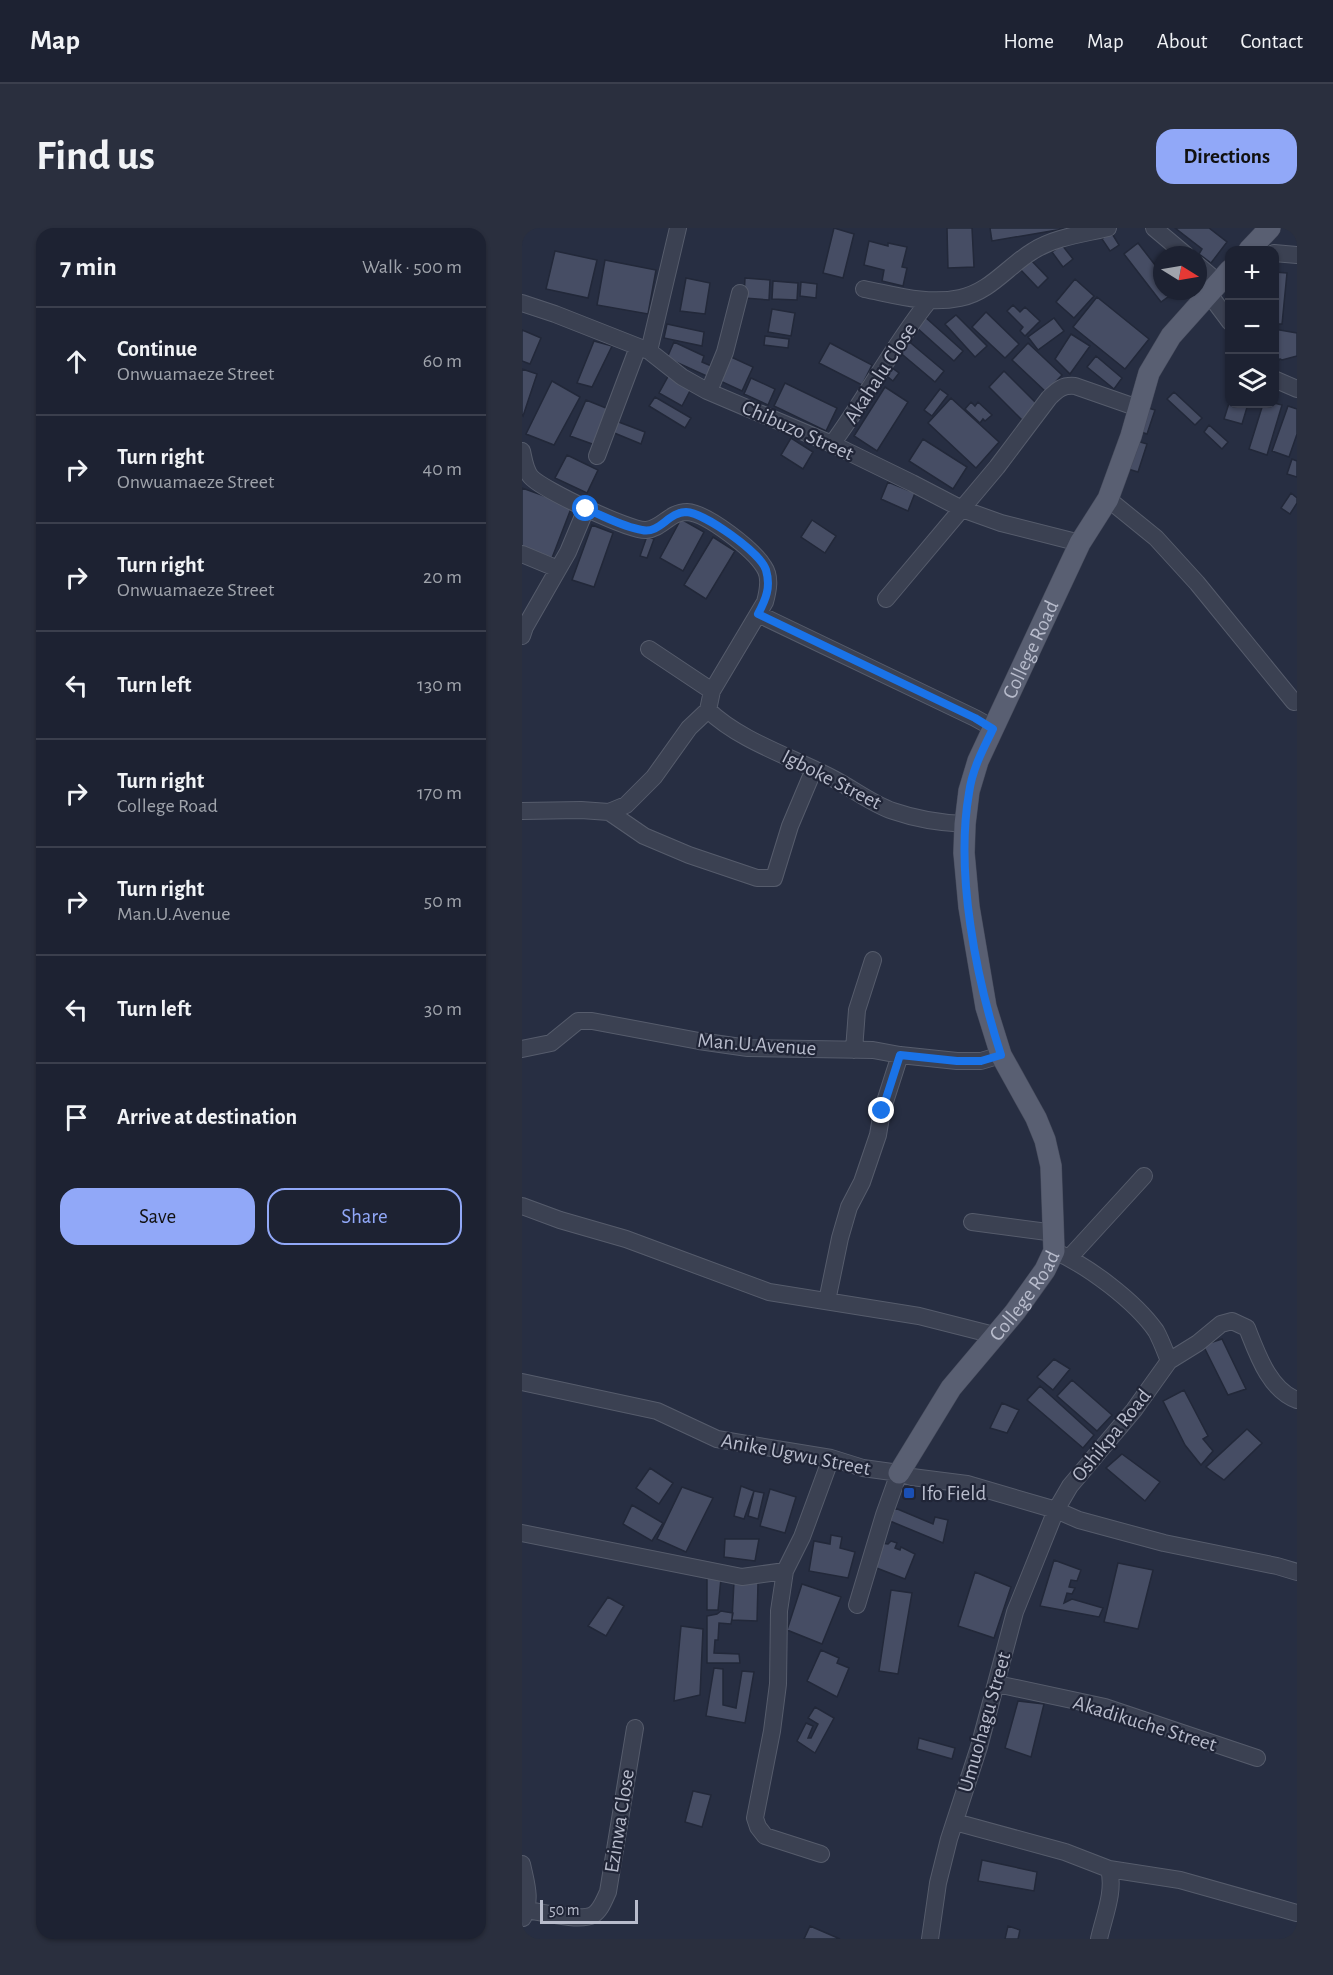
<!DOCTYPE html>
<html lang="en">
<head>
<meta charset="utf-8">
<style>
	:root { --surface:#1d2232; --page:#2a2f3e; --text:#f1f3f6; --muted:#a0a4ac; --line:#3b3f4d; --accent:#91a8f8 }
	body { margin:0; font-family:"Alegreya Sans",sans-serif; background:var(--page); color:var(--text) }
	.controls { position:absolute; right:18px; top:18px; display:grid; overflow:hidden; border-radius:12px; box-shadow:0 2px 4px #0004 }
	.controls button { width:54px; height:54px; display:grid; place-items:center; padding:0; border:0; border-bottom:2px solid var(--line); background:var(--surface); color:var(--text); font:30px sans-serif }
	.compass { position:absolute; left:631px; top:18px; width:54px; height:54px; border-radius:50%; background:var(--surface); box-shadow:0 2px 4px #0004; rotate:101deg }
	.scale { position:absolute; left:18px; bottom:15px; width:98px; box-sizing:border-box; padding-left:6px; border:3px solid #b8bccc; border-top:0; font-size:16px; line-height:21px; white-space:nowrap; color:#b8bccc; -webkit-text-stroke:4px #202537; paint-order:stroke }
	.stop { position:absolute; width:18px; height:18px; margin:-14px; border:4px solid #1a73e8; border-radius:50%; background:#fff }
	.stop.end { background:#1a73e8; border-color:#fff; box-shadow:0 2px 6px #0008 }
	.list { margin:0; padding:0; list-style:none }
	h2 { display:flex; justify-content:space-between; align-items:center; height:78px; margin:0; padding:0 24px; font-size:26px }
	h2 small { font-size:20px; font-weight:400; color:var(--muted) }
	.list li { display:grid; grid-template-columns:39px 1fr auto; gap:18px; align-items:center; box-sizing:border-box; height:108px; padding:0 24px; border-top:2px solid var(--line) }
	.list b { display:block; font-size:22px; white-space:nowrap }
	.list p { margin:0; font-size:20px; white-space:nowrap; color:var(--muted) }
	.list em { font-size:20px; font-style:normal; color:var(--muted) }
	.actions { display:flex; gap:12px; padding:18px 24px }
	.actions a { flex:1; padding:14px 0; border:2px solid var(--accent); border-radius:18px; text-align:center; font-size:21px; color:var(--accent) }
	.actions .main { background:var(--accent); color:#111 }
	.icon { flex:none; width:33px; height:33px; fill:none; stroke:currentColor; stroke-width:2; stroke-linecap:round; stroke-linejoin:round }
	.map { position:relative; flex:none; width:775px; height:1711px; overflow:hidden; border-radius:18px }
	header { display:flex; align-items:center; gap:36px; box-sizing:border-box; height:84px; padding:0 30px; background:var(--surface); border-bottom:2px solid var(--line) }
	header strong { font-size:28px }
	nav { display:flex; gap:33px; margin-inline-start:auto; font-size:21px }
	.intro { display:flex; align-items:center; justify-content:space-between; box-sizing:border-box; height:144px; padding:0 36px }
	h1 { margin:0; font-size:42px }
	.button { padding:15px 27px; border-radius:18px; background:var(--accent); color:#111; font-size:21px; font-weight:700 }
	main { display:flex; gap:36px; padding:0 36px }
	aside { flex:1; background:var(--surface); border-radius:18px; box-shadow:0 2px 4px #0004 }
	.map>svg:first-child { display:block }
	.building { fill:#464d64; stroke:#222839; stroke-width:1.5 }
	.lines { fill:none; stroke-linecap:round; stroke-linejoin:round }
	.minor-casing { stroke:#565c6c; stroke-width:18 }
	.major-casing { stroke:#454a5b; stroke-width:22 }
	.minor { stroke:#3b4152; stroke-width:16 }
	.major { stroke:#595f72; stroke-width:21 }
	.route { stroke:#1a73e8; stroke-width:8 }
	.transit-dot { fill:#1a4fb4; stroke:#202537; stroke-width:2 }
	.labels { text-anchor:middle; stroke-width:4.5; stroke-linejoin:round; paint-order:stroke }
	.street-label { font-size:21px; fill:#b8bccc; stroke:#202537 }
	.poi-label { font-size:21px; fill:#b8bccc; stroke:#202537; text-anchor:start }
</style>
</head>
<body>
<header>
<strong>Map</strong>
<nav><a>Home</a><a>Map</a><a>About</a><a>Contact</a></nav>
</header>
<div class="intro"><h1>Find us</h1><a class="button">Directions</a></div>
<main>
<aside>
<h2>7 min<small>Walk · 500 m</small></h2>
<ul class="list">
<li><svg class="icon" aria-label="ahead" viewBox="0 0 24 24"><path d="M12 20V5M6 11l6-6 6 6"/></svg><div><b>Continue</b><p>Onwuamaeze Street</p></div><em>60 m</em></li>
<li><svg class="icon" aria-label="right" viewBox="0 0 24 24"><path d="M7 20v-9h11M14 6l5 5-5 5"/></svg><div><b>Turn right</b><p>Onwuamaeze Street</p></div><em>40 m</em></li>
<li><svg class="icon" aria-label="right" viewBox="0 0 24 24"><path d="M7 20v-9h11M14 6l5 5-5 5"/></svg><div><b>Turn right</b><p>Onwuamaeze Street</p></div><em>20 m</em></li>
<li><svg class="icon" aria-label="left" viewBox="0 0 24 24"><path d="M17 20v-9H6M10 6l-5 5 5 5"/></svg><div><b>Turn left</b></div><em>130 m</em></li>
<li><svg class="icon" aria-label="right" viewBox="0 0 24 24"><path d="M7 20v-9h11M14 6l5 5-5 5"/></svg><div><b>Turn right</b><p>College Road</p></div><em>170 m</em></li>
<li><svg class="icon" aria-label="right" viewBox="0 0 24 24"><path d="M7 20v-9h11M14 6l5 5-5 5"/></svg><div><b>Turn right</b><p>Man.U.Avenue</p></div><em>50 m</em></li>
<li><svg class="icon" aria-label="left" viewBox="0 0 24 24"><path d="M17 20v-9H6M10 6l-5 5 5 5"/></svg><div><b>Turn left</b></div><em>30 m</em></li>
<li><svg class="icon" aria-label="arrive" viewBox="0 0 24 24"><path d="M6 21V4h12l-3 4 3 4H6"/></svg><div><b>Arrive at destination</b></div></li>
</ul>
<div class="actions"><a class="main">Save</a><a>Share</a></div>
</aside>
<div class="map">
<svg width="775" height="1711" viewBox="0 0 775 1711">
	<rect width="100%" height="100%" fill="#272e42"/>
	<path class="building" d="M312,0L332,6L321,50L301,45Z
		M425,0H450L452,39L426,40Z
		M468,0H541V1L470,13Z
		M653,0H687L705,14L689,35L677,26L680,21Z
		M589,4L597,17L588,23L580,11Z
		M347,13L366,18V15L385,19L380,39L385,40L381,58L360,53L362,42L342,37Z
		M616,15L640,46V63H654L639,74L602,26Z
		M540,17L551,31L541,39L530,24Z
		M33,23L75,32L66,70L24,61Z
		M507,30L526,50L516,60L497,40Z
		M83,32L134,42L126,86L75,77Z
		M752,44L765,45L760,96H752Z
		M164,50L188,55L183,86L158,83Z
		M223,50L248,52L247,72L222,70Z
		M553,51L572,68L552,90L534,74Z
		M251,53L276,55L275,72L250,71Z
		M279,54L295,56L294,70L278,68Z
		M575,69L627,111L603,141L551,99Z
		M491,77L498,84L503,79L518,93L503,108L498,103L501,99L485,83Z
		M250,81L273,85L269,108L246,104Z
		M464,84L497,116L483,130L450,99Z
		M434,87L465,118L453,129L423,96Z
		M403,89L441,123L432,133L394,99Z
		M532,90L542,103L516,122L506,109Z
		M145,96L182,104L180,118L142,110Z
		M752,101L775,105V128L760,132L758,131L755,134L752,131Z
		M0,102L19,110L8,136L0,133Z
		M549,106L568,118L548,146L533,131Z
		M243,108L267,111L266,120L242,117Z
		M384,111L422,143L413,154L375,122Z
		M72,113L90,118L70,159L55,155Z
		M152,114L182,128L180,134L194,140L189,150L145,130Z
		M308,115L350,137L340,157L297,135Z
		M506,115L540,147L524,164L490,132Z
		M207,128L231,139L220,163L196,152Z
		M574,128L600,150L592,161L565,139Z
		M366,137L377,145L371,153L361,145Z
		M0,141L15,146L1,188L0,187Z
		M482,143L516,177L500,192L467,159Z
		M148,145L171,157L160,178L137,165Z
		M229,150L253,161L246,177L222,166Z
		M30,153L58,169L32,217L4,206Z
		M263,155L315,180L304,203L252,178Z
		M363,159L386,174L355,223L332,208Z
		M418,161L426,167L410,188L402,182Z
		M652,164L680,190L673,197L645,171Z
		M133,169L169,190L163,200L127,178Z
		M429,170L477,214L454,240L406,195Z
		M64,172L89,182L73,217L48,208Z
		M708,172V176H726L720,196L702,191Z
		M449,174L453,178L456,174L470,187L463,193L461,191L458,195L443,181Z
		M752,175L760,177L745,227L727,221L741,176Z
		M766,178L775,181V206L767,229L750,223Z
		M623,179L633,182L625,206L616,203Z
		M94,193L123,204L119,216L90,204Z
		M687,197L706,214L700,221L682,204Z
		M269,210L291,224L281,241L259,227Z
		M401,211L445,239L431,261L387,233Z
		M615,213L625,216L616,244L606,241Z
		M45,227L76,242L65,265L33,250Z
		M770,231L775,233V249L765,246Z
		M366,254L393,265L386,283L359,271Z
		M0,260L50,278L30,330L0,319Z
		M769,265L775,270V275L768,286L759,280Z
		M159,291L182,304L161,343L138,330Z
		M290,292L314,308L303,325L279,309Z
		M70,297L91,305L72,359L50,352Z
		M125,308L132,311L125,330L118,328Z
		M191,309L213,323L184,371L162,357Z
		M700,1111L724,1161L706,1167L681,1117Z
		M532,1131L548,1141L531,1162L515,1149Z
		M550,1152L590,1187L575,1203L535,1168Z
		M518,1158L572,1207L561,1220L505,1172Z
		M662,1162L686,1208L681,1211L691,1223L679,1237L663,1217L641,1173Z
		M480,1175L497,1182L485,1205L468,1200Z
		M725,1201L740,1215L702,1252L684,1239Z
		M600,1226L638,1254L623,1273L584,1240Z
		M128,1240L151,1255L137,1276L114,1260Z
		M219,1258L232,1263L222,1291L212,1288Z
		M160,1259L191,1270L164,1324L135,1311Z
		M248,1261L274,1269L263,1305L238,1298Z
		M232,1263L242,1265L236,1291L226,1288Z
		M110,1277L141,1295L130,1313L101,1296Z
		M373,1280L411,1296L413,1289L426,1292L421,1315L368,1293Z
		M309,1307L320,1309L318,1320L333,1324L326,1350L287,1343L292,1313L308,1316Z
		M203,1311H237L233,1333L202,1329Z
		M369,1313L375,1315L373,1320L378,1322L379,1319L393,1326L383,1351L352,1339L358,1315L366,1316Z
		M532,1332L559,1342L555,1353L549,1352L547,1359L553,1360L550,1366L545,1365L542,1375L550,1371L581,1380L577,1389L518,1378Z
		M596,1335L631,1342L616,1401L582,1394Z
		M453,1344L489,1359L472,1410L436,1398Z
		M185,1349L199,1350L196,1382H185Z
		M212,1354L236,1355L235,1393L210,1392Z
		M280,1356L319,1369L300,1416L265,1402Z
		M369,1362L390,1365L376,1446L357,1443Z
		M86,1369L102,1378L84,1408L66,1398Z
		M199,1383L211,1385L209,1396L197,1395L196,1412H193L192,1425L217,1426L218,1435H185V1388L195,1386Z
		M159,1398L181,1401L178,1467L152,1473Z
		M299,1422L317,1430L315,1435L327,1440L315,1469L285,1453Z
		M192,1440L201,1441V1477L214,1480L220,1443L232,1444L223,1495L184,1488Z
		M496,1473L522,1476L509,1529L483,1520Z
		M293,1479L312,1490L293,1525L275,1513L284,1495L291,1498L286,1510H289L296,1496L286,1490Z
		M397,1510L433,1520L430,1531L395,1521Z
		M171,1563L189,1567L180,1599L163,1594Z
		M460,1632L515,1644L512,1663L456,1653Z
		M288,1698L318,1711H282Z
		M486,1698L498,1702L496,1711H483Z"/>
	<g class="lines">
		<g class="minor-casing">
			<path id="minor" d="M632,0L664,27
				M752,25L775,27
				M676,37L696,54
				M342,61C373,67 405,77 438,70C468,64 486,38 511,23C533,9 561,6 586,0
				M687,66L708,94
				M0,75L33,86L127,123L160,149L185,163L310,216L390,255L440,281L479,295L558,315
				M127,123L156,0
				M752,151L775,161
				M187,163L203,124L218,65
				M310,216C344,170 370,119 406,74
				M0,223C2,232 3,242 9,249C21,262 108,303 124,302C140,301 147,284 165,284C185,285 232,322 242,339C249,349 246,363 243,374L190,463L186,482
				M75,228L116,119
				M586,271L634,310L675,355L772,474
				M0,326L36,341
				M364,371L475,239L527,170C536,161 541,157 553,158L616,180
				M236,386L453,490L471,500
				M0,408L3,399L46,324L64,281
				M127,421L190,463
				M186,482C218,513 270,529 310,550C330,560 350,576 371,583C394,591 419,595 443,596
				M0,583L59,582L87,584L104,577L132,549L167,500L186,482
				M87,584L122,608L167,627L235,650H252L268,598L292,541
				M0,821L29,815L56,793H70L177,813L226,820L351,822L378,827L435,833H459L479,827
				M332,822L335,782L351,732
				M0,978L38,992L104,1011L247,1064L397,1088L472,1107
				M450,994L533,1005
				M532,1023C565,1037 613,1073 634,1103C639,1112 643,1123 647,1133
				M547,1030L622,948
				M305,1073L318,1010L327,979L340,954L356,907L360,883L378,827
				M0,1154L135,1183L195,1211L309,1230L341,1240L377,1245L390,1249L445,1256L534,1282L557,1292L642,1315L755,1338L775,1344
				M0,1305L220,1349L263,1343
				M335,1377L362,1287L377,1245
				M475,1456L583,1479L735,1530
				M433,1594L543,1624L587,1641C593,1664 582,1688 577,1711
				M299,1626L243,1608L236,1599L233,1590L250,1503L256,1456L257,1383L263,1343L280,1309L309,1230
				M0,1636C4,1655 10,1671 1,1690
				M587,1641L658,1652L775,1685
				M5,1682C20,1684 57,1694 71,1687C79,1682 82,1672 86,1664L113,1500
				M408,1711L416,1655L427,1611L457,1519L493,1384L534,1282L548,1258L612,1182L647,1133L676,1115L699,1096L710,1093L725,1100C735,1125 747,1162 775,1172"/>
		</g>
		<g class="major-casing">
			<g id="major">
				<path d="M727,22L748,0"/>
				<path id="s1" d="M377,1245L429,1160L493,1084L523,1042L532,1023L529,938L523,912L514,890L479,827L464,779L447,679L442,625L443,596L447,563L456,533L558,315L586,271L609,208L627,145L649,108L708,42"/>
			</g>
		</g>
		<use href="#minor" class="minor"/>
		<use href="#major" class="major"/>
	</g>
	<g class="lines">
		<path class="route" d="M64,281C82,288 101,299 120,302C138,306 146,284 164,284C183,285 239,325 244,342C249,359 244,371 236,386L453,490L471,501C461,521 450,542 447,565C433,645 454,750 479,827L459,833H435L378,827L360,883"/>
	</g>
	<rect class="transit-dot" x="381" y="1259" width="12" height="12" rx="3"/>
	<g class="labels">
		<g class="street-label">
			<text transform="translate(358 145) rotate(-57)" y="7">Akahalu Close</text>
			<text transform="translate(276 202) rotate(24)" y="7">Chibuzo Street</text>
			<text dy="7" stroke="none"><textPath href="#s1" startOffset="902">College Road</textPath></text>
			<text transform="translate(310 551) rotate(27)" y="7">Igboke Street</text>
			<text transform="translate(235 816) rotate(4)" y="7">Man.U.Avenue</text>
			<text dy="7" stroke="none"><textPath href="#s1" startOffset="218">College Road</textPath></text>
			<text transform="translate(589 1207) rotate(-51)" y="7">Oshikpa Road</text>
			<text transform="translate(274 1226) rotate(11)" y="7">Anike Ugwu Street</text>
			<text transform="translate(462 1494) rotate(-74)" y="7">Umuohagu Street</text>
			<text transform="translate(623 1495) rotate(17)" y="7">Akadikuche Street</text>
			<text transform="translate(97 1593) rotate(-81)" y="7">Ezinwa Close</text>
		</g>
		<g class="poi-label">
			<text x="399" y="1272">Ifo Field</text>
		</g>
	</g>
</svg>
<div class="controls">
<button>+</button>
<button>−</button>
<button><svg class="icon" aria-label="layers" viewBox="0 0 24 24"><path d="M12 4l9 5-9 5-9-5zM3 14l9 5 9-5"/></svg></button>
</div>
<svg class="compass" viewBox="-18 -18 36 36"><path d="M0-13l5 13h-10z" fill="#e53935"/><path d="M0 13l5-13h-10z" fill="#a0a4ac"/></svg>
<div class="scale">50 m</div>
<div class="stop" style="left:64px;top:281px"></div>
<div class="stop end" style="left:360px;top:883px"></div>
</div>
</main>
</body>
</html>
